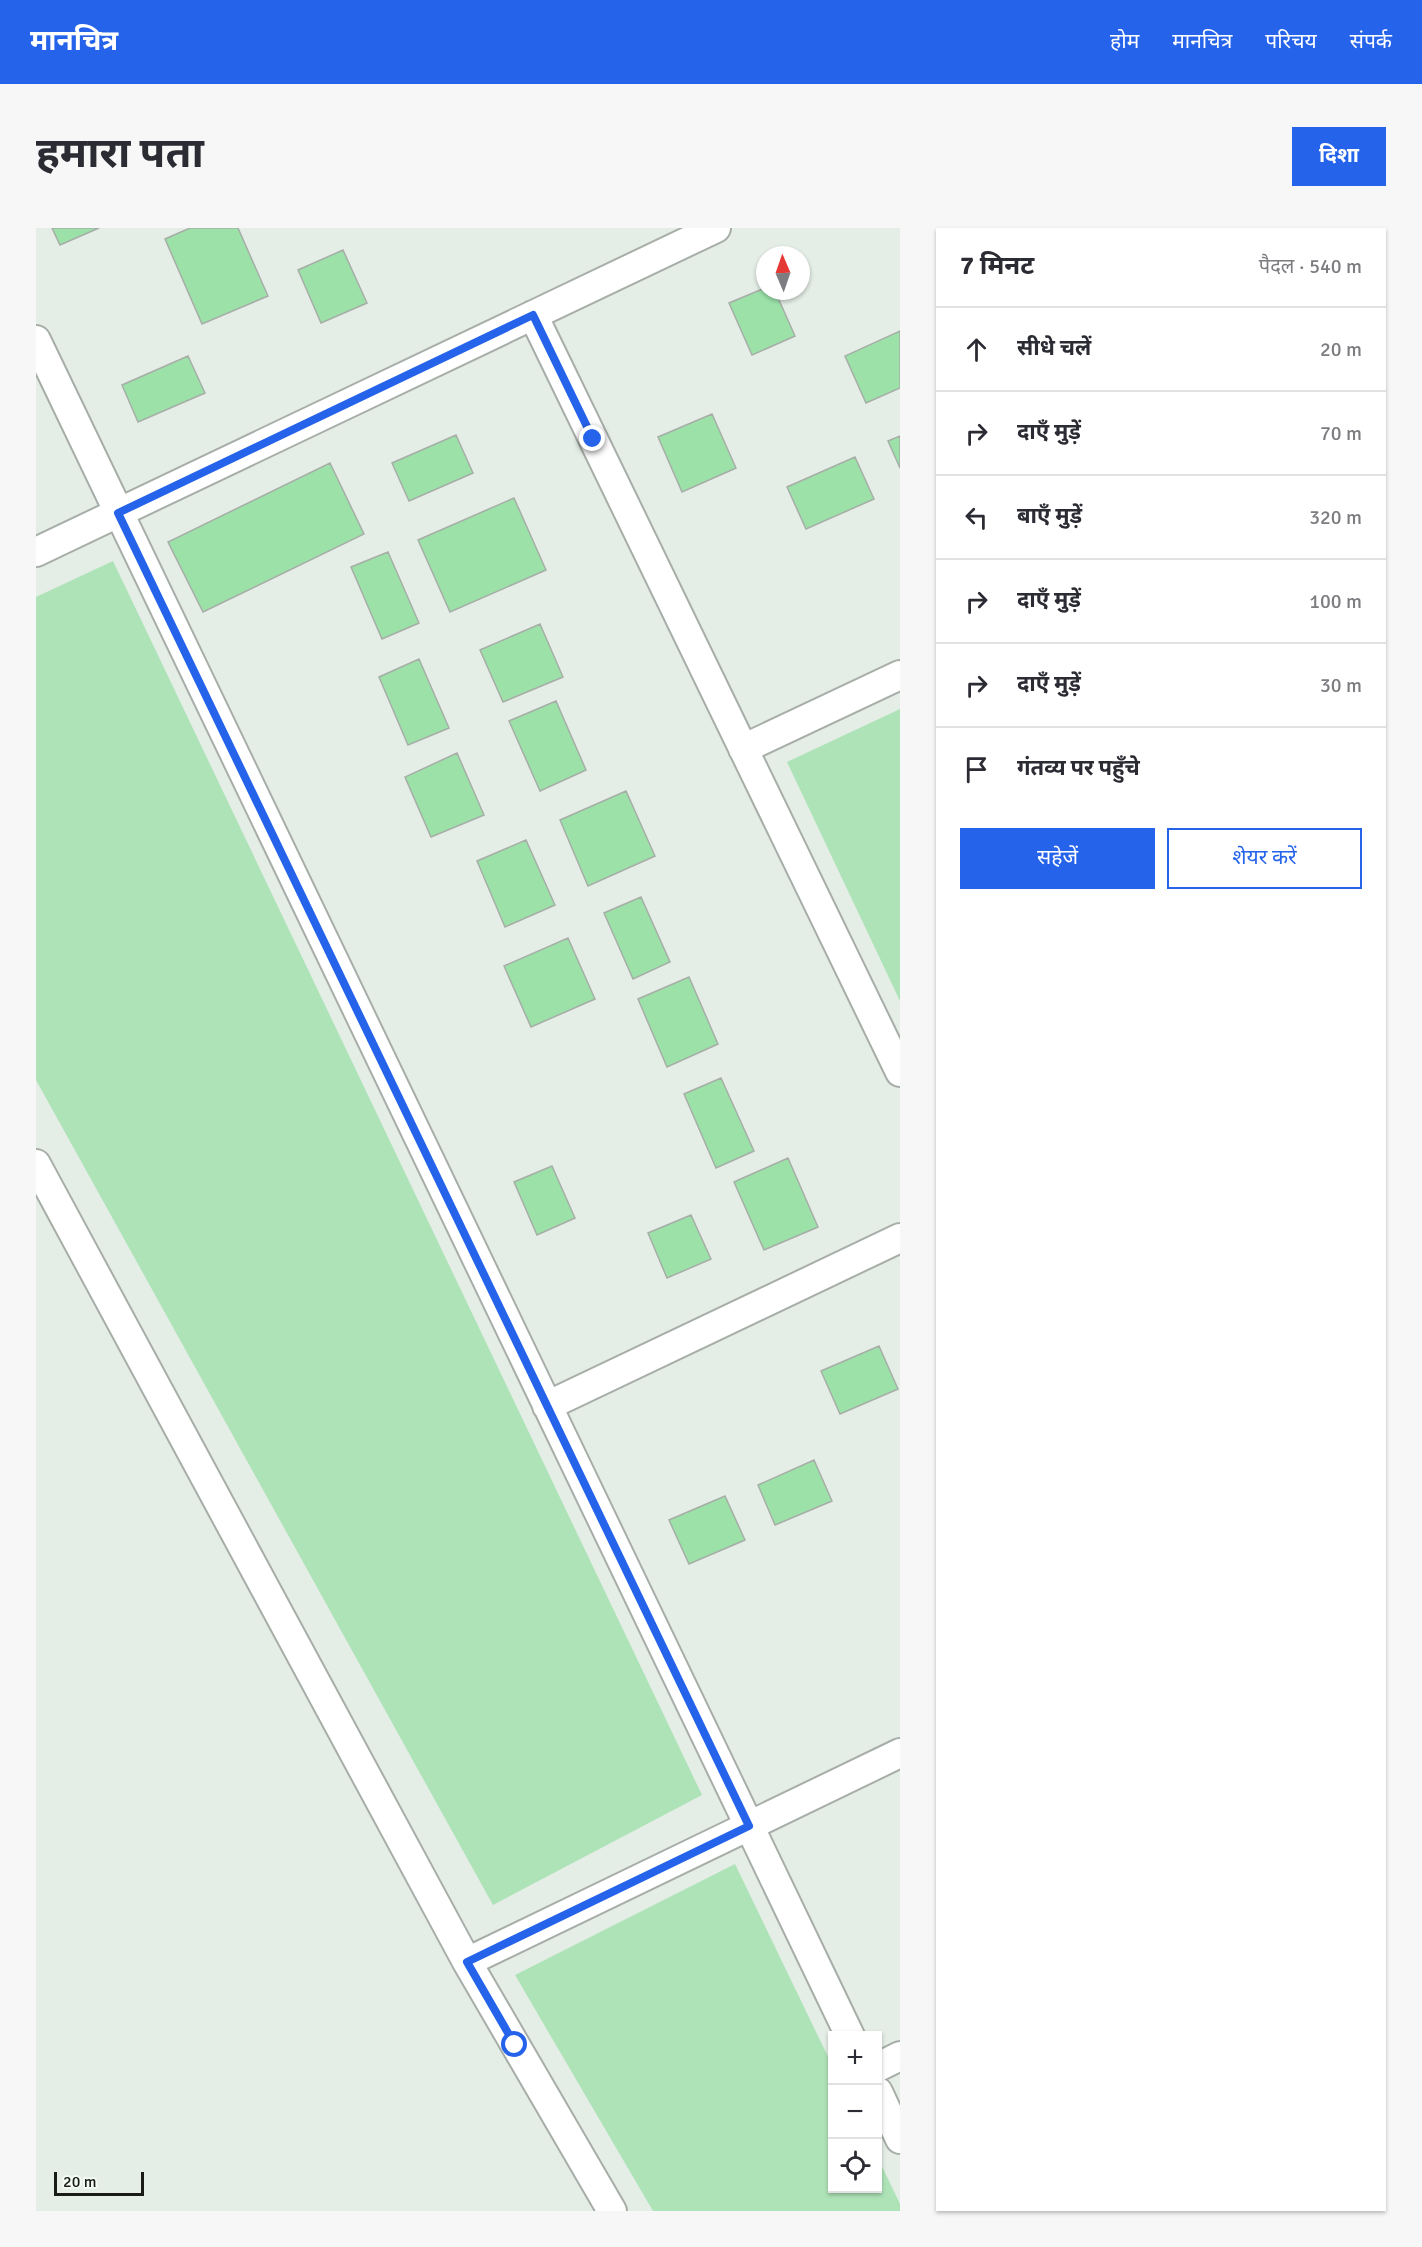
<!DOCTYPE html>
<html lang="hi">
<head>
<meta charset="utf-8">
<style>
	:root { --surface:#fff; --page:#f7f7f7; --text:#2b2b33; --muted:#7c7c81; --line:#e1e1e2; --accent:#2563eb }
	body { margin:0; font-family:Signika,"Noto Sans Devanagari",sans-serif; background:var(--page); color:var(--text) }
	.controls { position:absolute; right:18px; bottom:18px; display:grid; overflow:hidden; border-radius:0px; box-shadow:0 2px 4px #0004 }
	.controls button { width:54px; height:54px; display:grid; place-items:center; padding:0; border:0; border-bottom:2px solid var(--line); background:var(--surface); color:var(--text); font:30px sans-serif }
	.compass { position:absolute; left:720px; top:18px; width:54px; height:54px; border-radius:50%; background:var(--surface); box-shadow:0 2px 4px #0004; rotate:358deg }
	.scale { position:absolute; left:18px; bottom:15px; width:90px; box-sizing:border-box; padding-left:6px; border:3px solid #191b19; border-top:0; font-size:16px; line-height:21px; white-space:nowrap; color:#191b19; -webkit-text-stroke:4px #f2faf3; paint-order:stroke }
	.stop { position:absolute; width:18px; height:18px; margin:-14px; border:4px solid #2563eb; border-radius:50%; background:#fff }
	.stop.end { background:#2563eb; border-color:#fff; box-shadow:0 2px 6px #0008 }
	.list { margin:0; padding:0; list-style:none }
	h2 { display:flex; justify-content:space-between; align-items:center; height:78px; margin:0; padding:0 24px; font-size:26px }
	h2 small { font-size:20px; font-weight:400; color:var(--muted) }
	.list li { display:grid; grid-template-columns:39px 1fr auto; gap:18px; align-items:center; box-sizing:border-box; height:84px; padding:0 24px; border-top:2px solid var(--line) }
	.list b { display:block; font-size:22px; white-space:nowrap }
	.list em { font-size:20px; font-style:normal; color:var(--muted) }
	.actions { display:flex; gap:12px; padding:18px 24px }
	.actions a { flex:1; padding:14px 0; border:2px solid var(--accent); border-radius:0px; text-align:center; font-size:21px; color:var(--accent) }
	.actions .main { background:var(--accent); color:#fff }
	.icon { flex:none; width:33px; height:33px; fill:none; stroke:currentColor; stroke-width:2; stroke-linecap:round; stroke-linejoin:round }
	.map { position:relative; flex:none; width:864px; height:1983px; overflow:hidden; border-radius:0px }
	header { display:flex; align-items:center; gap:36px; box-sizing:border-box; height:84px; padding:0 30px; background:var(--accent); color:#fff }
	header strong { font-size:28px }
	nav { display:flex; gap:33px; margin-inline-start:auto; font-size:21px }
	.intro { display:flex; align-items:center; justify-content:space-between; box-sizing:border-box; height:144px; padding:0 36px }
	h1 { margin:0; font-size:42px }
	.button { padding:15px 27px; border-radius:0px; background:var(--accent); color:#fff; font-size:21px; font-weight:700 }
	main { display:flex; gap:36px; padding:0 36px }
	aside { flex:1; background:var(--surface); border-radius:0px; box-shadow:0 2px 4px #0004 }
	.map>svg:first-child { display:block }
	.green { fill:#aee3b7 }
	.building { fill:#9be1a8; stroke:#a6aea7; stroke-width:1.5 }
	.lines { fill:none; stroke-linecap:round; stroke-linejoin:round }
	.minor-casing { stroke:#a7aea8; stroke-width:32 }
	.minor { stroke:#fff; stroke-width:28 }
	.route { stroke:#2563eb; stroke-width:8 }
</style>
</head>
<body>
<header>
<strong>मानचित्र</strong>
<nav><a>होम</a><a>मानचित्र</a><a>परिचय</a><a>संपर्क</a></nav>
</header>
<div class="intro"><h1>हमारा पता</h1><a class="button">दिशा</a></div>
<main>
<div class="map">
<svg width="864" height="1983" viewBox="0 0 864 1983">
	<rect width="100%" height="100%" fill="#e4ede6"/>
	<path class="green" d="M77,333L666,1567L457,1677L0,852V369Z
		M864,481V773L751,534Z
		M699,1636L796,1837V1960H842V1930L864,1976V1983H617L479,1747Z"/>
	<path class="building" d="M16,0H63L24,17Z
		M154,0H202L232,68L166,96L129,11Z
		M307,22L331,75L285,95L262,42Z
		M729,60V63H739L759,108L716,127L693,75Z
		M864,103V160L830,175L809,128Z
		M152,128L169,165L102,194L86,157Z
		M676,186L700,240L646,264L622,209Z
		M420,207L437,245L373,273L356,235Z
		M864,208V240L852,213Z
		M819,229L838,271L770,301L751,259Z
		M294,235L328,306L167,384L132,314Z
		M478,270L510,342L414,384L382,312Z
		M352,324L383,395L346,411L315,339Z
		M504,396L527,449L467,474L444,422Z
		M383,431L413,500L372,517L343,449Z
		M520,473L550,542L504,563L473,493Z
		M421,525L448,587L395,609L369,549Z
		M590,563L619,628L552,658L524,592Z
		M490,612L519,677L469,699L441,633Z
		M605,669L634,734L597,751L568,685Z
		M532,710L559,771L495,799L468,738Z
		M653,749L682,816L631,839L602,771Z
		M685,850L718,923L680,940L648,866Z
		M752,930L782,999L728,1022L698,954Z
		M516,938L539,990L501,1007L478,954Z
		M655,987L675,1031L631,1050L612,1005Z
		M843,1118L862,1161L804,1186L785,1143Z
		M778,1232L796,1273L739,1297L722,1257Z
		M689,1268L709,1312L653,1336L633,1292Z"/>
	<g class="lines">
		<g class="minor-casing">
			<path id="minor" d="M497,87L864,844
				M0,112L814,1808
				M0,324L680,0
				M707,521L864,447
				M0,936L431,1734L576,1983
				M511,1178L864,1010
				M431,1734L864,1525
				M842,1839L864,1828
				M842,1864L864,1911"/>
		</g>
		<use href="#minor" class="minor"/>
	</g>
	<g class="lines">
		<path class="route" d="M479,1817L431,1734L713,1598L82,285L497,87L557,211"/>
	</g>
</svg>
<div class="controls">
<button>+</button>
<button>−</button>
<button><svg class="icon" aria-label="locate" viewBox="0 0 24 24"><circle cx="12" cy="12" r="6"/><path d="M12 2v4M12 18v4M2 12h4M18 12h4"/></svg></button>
</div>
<svg class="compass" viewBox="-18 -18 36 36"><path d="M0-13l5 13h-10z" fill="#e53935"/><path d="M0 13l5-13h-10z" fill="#7c7c81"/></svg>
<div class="scale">20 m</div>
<div class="stop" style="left:479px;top:1817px"></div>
<div class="stop end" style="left:557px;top:211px"></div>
</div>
<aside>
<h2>7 मिनट<small>पैदल · 540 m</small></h2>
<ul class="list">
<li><svg class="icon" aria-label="ahead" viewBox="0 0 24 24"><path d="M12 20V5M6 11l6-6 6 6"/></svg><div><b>सीधे चलें</b></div><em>20 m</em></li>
<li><svg class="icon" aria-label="right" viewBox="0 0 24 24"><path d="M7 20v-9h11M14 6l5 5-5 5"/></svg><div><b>दाएँ मुड़ें</b></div><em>70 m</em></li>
<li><svg class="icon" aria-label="left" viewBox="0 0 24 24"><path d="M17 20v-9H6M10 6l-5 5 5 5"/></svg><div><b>बाएँ मुड़ें</b></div><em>320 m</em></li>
<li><svg class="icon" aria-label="right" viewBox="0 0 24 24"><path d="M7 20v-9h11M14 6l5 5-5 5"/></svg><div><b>दाएँ मुड़ें</b></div><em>100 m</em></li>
<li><svg class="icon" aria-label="right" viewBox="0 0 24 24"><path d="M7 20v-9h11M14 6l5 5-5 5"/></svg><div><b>दाएँ मुड़ें</b></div><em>30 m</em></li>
<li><svg class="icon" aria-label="arrive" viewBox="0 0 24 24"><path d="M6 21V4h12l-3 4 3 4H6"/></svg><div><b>गंतव्य पर पहुँचे</b></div></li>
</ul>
<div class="actions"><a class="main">सहेजें</a><a>शेयर करें</a></div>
</aside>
</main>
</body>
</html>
